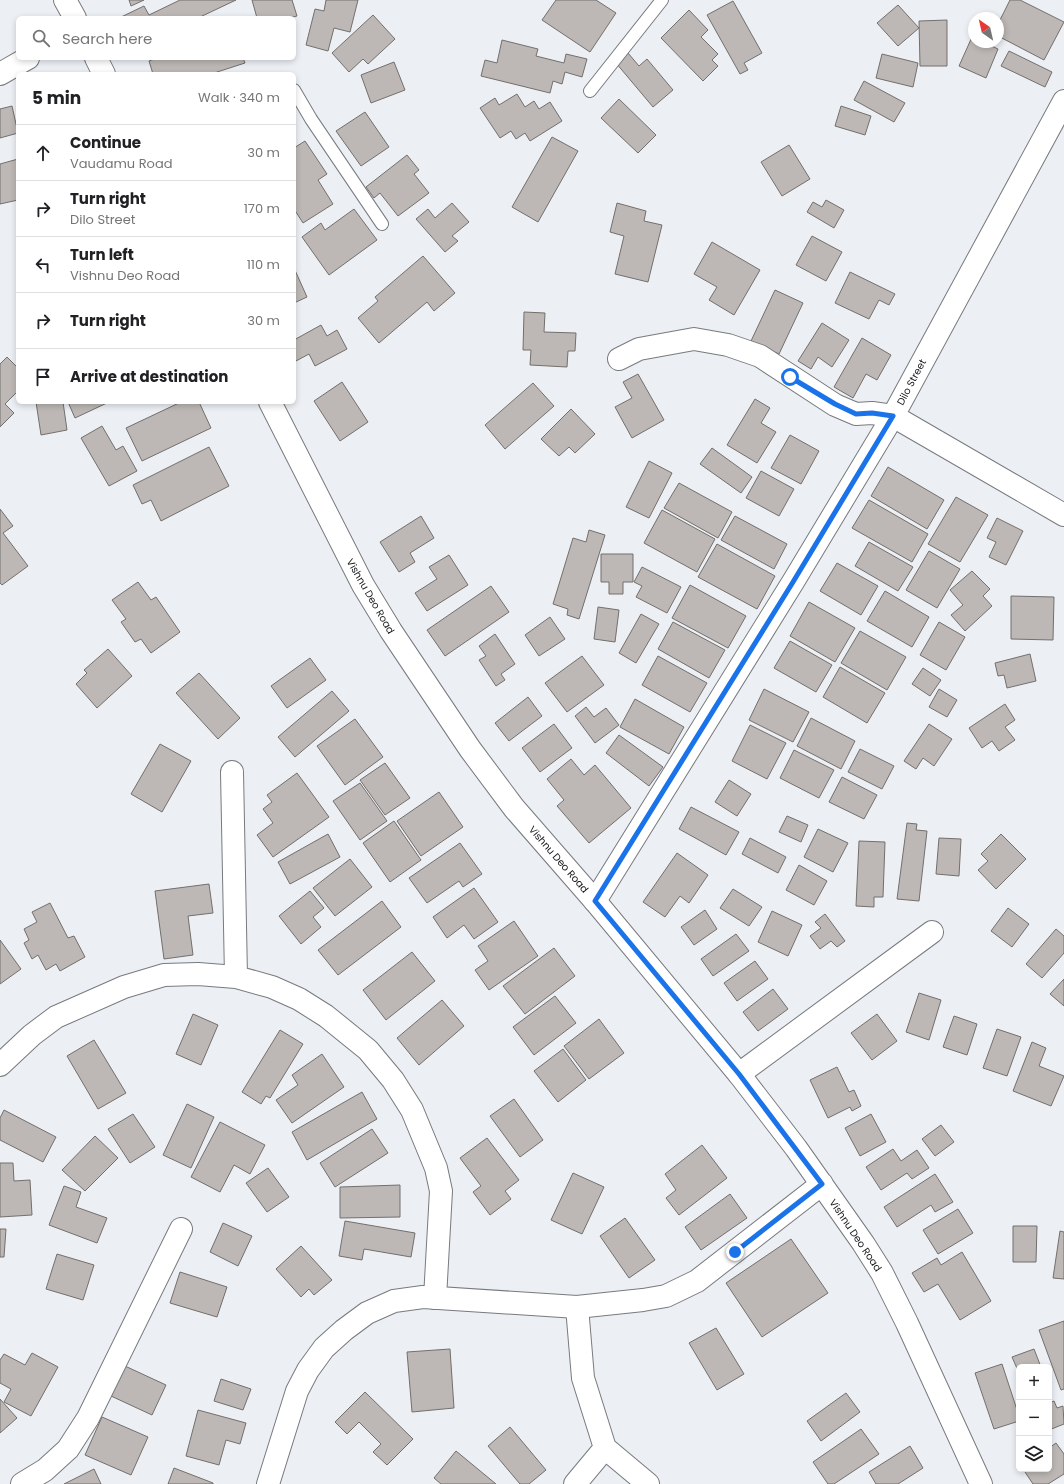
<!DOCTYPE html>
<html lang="en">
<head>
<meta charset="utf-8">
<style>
	:root { --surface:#fff; --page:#f2f2f2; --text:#202124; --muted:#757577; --line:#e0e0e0 }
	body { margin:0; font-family:Poppins,sans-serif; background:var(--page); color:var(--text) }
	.controls { position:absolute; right:12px; bottom:12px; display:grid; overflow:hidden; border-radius:6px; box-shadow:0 2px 6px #0003 }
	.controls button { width:36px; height:36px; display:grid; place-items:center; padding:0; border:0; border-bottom:1px solid var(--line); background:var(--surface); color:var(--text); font:20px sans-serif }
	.compass { position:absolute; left:968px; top:12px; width:36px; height:36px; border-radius:50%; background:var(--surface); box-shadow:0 2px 6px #0003; rotate:326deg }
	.stop { position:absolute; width:12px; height:12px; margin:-9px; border:3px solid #1a73e8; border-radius:50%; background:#fff }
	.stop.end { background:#1a73e8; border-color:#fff; box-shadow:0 1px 4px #0008 }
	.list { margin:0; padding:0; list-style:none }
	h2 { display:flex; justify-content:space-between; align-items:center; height:52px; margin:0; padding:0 16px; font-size:17px }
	h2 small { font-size:13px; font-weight:400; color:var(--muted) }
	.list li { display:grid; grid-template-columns:26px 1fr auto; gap:12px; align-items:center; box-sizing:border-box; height:56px; padding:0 16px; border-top:1px solid var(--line) }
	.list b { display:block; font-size:15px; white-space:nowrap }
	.list p { margin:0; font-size:13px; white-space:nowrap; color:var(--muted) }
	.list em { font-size:13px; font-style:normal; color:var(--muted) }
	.icon { flex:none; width:22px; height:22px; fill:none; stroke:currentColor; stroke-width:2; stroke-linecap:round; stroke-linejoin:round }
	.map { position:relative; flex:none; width:1064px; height:1484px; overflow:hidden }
	.search { position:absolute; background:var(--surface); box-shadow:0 2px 6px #0003; left:16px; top:16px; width:280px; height:44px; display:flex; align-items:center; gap:10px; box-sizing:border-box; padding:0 14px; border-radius:6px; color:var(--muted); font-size:15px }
	.panel { position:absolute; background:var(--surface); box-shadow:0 2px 6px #0003; left:16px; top:72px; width:280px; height:332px; border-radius:6px }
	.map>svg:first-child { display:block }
	.building { fill:#bdb8b5; stroke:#736f6c }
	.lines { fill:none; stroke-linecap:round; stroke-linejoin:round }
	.service-casing { stroke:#777a7e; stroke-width:14 }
	.minor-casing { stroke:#777a7e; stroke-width:24 }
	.tertiary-casing { stroke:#777a7e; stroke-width:24 }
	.service { stroke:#fff; stroke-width:12 }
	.minor { stroke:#fff; stroke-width:22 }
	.tertiary { stroke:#fff; stroke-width:22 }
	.route { stroke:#1a73e8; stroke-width:5 }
	.labels { text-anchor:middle; stroke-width:3.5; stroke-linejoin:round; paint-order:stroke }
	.street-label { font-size:10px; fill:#161719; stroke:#fff }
</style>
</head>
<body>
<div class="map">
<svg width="1064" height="1484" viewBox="0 0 1064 1484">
	<rect width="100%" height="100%" fill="#eceff4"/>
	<path class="building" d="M129,0H144L131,6Z
		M180,0H236L198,18H119L144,6L149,15Z
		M252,0H292L297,16L289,18H257Z
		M326,0H358L350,32L334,28L328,51L306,45L315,9L324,11Z
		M556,0H596L616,13L590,52L542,20Z
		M1010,0H1020L1064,22L1044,60L998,36V24Z
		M733,1L762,53L744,63L748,70L740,74L707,15Z
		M898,5L919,28L898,46L877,23Z
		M689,10L708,30L701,37L718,54L712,60L718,66L703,81L661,38Z
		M373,15L395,39L368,64L363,59L349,72L332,53Z
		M947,20V66H920L919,21Z
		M972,37L974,42H983L998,49L986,78L959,66Z
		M502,40L538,49L536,56L564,63L566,54L587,59L582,77L565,72L562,84L553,81L550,93L481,76L485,60L497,63Z
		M1009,51L1052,72L1045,87L1001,66Z
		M628,53L639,66L647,59L673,90L653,107L616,63Z
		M882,54L918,63L913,87L876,78Z
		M157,58H243L245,63L211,74H153L149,61Z
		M394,62L405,90L371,103L361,75Z
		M864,81L905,103L894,122L854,100Z
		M517,94L525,107L534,101L539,109L550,102L562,121L530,141L525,133L516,139L511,131L500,138L480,108L495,98L499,105Z
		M619,99L656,135L638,153L601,118Z
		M12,106L18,133L0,138V109Z
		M841,106L871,116L865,135L835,126Z
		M365,112L389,147L361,166L336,131Z
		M552,137L578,151L538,222L512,207Z
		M305,141L327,174L318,180L333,204L303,223L294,209V148Z
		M789,145L810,179L782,196L761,162Z
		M407,155L419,170L414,174L429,193L398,216L380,193L374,198L366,187Z
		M18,159V200L0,204V164Z
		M826,200L844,210L834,228L807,212L813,202L822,207Z
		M452,203L469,222L452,236L458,241L445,252L416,219L428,209L435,218Z
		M617,203L646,211L644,221L662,225L648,282L615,274L624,236L610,232Z
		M354,209L377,240L329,275L302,237L321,223L325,230Z
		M812,236L842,252L826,281L796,265Z
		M712,242L760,270L734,315L709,300L717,287L694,274Z
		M423,256L455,293L434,311L427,302L379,343L358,318L378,301L375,297Z
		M294,268L307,297L294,303Z
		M850,272L895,294L889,305L879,300L869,319L835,303Z
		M775,290L803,303L779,354L751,341Z
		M524,312L545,313L544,332L576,333L575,351H568L567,367L530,365L531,350H523Z
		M822,323L849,340L832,367L818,357L811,369L798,361Z
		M321,325L327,336L337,330L347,349L315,366L309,354L296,361L294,356V340Z
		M862,338L891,355L877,380L866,374L853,398L834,387Z
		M7,357L18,368V391L5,404L14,413L0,427V364Z
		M638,374L664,420L632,438L615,407L632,398L623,382Z
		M342,382L368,422L340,441L314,401Z
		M533,383L554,406L505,449L485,425Z
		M755,399L770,408L761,423L776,432L757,463L727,445Z
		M36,402H63L67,430L41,435Z
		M68,402H109L75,418Z
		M181,402H199L211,428L142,461L126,428Z
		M571,409L595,434L575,453L569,447L559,456L541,439Z
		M102,426L116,450L123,446L137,471L109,486L81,438Z
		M790,435L819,451L801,484L771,468Z
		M209,447L229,486L161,521L151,500L142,504L133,485Z
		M712,448L752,477L741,493L700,464Z
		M649,461L672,473L649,518L626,507Z
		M888,467L944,500L927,529L871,496Z
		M761,471L794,489L779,516L746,498Z
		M679,483L732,512L718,538L664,508Z
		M956,497L988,515L960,562L928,544Z
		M869,500L928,534L912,562L852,528Z
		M0,509L13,526L3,533L28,566L2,585L0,583Z
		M662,510L715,539L697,572L644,543Z
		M421,516L434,538L410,553L415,562L399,572L380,542Z
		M735,516L787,544L774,569L721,540Z
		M997,518L1023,531L1006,565L989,557L996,542L987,538Z
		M589,530L605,535L579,619L567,615L568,609L553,604L573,538L586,542Z
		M869,542L913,567L898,591L855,566Z
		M717,544L775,576L757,609L698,577Z
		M929,551L960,569L937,608L906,590Z
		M601,554H633V582H623V594H609V582H601Z
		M449,555L468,585L427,611L415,593L437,579L429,567Z
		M837,563L878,586L861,615L820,591Z
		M642,567L681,587L667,613L636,597L642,586L634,582Z
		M972,571L990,589L983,596L992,606L965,631L951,615L963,605L950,590Z
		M138,582L151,600L156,597L180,632L151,653L141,639L135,642L121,622L126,619L112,600Z
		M690,585L746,616L728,648L672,618Z
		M491,586L509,612L445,656L427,630Z
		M885,591L929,617L912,647L867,621Z
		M1011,596L1054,597L1053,640L1011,639Z
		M809,602L855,628L835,662L790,636Z
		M598,607L619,610L615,642L594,639Z
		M641,614L659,624L636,663L619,653Z
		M550,617L565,639L539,656L525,635Z
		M673,622L725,650L709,678L658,649Z
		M939,622L965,637L946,670L920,655Z
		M860,631L906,657L887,690L841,663Z
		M495,634L515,664L501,674L505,680L496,686L479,660L486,656L479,646Z
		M790,641L832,665L816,692L774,668Z
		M108,649L132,676L97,708L76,684L87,673L84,670Z
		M1030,654L1036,681L1007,688L1004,675L998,676L995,663Z
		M582,656L604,685L567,712L545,683Z
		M658,656L707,683L690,712L642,685Z
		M310,658L326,680L287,708L271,686Z
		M840,667L885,693L867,723L823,697Z
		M923,668L941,680L930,696L912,684Z
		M199,673L240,718L218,739L176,693Z
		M764,689L809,712L793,742L749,720Z
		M939,689L957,700L947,717L929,707Z
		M332,691L349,711L295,757L278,737Z
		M528,697L542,716L509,741L495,723Z
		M635,699L684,727L669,754L620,727Z
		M1005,704L1015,720L1005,727L1015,740L999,751L992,741L982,748L969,728Z
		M586,707L594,717L606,708L619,725L595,743L575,716Z
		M811,718L855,741L841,769L797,746Z
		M355,719L383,757L345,785L317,746Z
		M554,724L572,748L540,772L522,748Z
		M929,724L952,739L934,766L923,758L916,769L904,761Z
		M750,725L786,743L767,779L732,761Z
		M619,735L663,767L649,786L606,753Z
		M160,744L191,761L162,812L131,794Z
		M860,749L894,766L882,789L848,772Z
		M794,750L834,770L819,798L780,778Z
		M571,759L584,775L595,765L631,808L589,843L557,806L564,800L547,779Z
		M385,763L410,798L385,815L360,780Z
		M297,773L329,817L273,857L257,835L273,823L263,809L272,802L267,795Z
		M842,777L877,795L864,819L829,802Z
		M729,780L751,794L737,816L715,802Z
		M360,783L387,821L360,840L333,801Z
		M439,792L463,827L421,856L397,821Z
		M691,807L739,832L726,855L679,829Z
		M787,816L808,825L801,842L779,832Z
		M394,821L421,860L390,882L363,843Z
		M907,823L917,824L916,830L927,831L919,901L897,899Z
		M818,829L848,843L833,872L804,857Z
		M328,834L340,857L290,884L278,862Z
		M1001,834L1026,859L996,889L978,870L988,861L981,854Z
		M750,838L786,857L778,873L742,854Z
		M939,838L961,839L959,876L936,874Z
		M859,841L885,842L883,897H874V907L856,906Z
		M460,843L482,874L463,887L459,881L427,903L409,878Z
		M677,853L708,875L689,903L680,896L665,917L643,902Z
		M350,859L372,887L335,916L313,888Z
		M799,865L827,881L814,905L786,890Z
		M209,884L213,913L188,916L193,955L164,959L155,891Z
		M474,888L498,922L474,939L464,925L447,938L433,917Z
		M733,889L762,907L749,926L720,908Z
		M310,891L324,908L313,917L321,927L301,944L279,916Z
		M382,901L401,927L338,975L318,950Z
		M50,903L68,938L74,936L85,957L60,971L56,964L46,970L38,955L32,959L24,943L29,940L24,929L37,922L32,912Z
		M1008,908L1029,924L1012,947L991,931Z
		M705,910L717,929L694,945L681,927Z
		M772,911L802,925L788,956L758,942Z
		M825,914L845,941L837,947L831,941L820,949L810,936L821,928L815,922Z
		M514,921L538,956L489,990L475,970L488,961L478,946Z
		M1056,929L1064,936V953L1042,978L1026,964Z
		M736,934L749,951L713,976L701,959Z
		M0,940L21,969L0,984Z
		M554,948L575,976L525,1014L503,986Z
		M412,952L435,981L386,1020L363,990Z
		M755,961L768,979L737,1001L724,983Z
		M1064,979V1006L1050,994Z
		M773,989L788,1009L758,1031L743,1012Z
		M919,993L941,1000L929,1040L906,1032Z
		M555,996L576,1023L534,1055L513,1027Z
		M442,1000L464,1026L419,1065L397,1038Z
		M193,1014L218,1025L201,1065L176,1054Z
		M877,1014L897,1041L872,1060L851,1033Z
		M954,1016L977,1024L967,1055L943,1047Z
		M599,1019L624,1053L589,1079L564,1046Z
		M997,1029L1021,1037L1007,1076L983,1068Z
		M280,1030L303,1044L270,1098L266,1096L261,1104L242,1092Z
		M94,1040L126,1093L98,1109L67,1056Z
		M1032,1042L1046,1048L1039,1066L1064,1076L1051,1106L1013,1091Z
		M563,1049L586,1080L558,1102L534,1071Z
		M322,1054L344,1087L292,1123L276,1100L298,1085L292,1075Z
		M837,1067L849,1092L854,1090L861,1106L852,1111L850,1107L828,1118L810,1080Z
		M362,1092L377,1119L307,1160L292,1132Z
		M514,1099L543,1140L520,1157L490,1116Z
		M187,1104L214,1117L191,1168L163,1155Z
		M4,1110L56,1137L43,1162L0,1140V1118Z
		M133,1114L155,1147L130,1163L108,1129Z
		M871,1114L886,1142L860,1156L845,1128Z
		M220,1122L265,1145L250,1174L234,1165L220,1192L191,1177Z
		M941,1125L954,1142L935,1156L922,1139Z
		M372,1129L388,1153L335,1187L320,1163Z
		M95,1136L118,1158L85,1191L62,1170Z
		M487,1138L519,1180L505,1191L511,1199L490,1215L473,1192L481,1186L460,1158Z
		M702,1145L727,1178L679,1215L666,1198L676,1190L665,1174Z
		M893,1149L901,1161L917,1150L929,1168L912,1179L907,1173L881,1190L866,1167Z
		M0,1163H13L14,1181L30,1180L32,1215L0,1217Z
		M268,1168L289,1197L267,1212L246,1183Z
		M573,1173L604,1187L582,1234L551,1220Z
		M935,1174L953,1202L935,1212L931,1205L897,1227L884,1207Z
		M400,1185V1217L340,1218V1187Z
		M64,1186L81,1192L76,1207L107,1218L97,1243L49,1225Z
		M730,1194L747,1218L701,1250L685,1227Z
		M958,1209L973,1233L938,1254L923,1230Z
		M625,1218L655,1260L629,1278L600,1236Z
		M345,1221L415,1233L411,1257L364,1249L362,1260L339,1256Z
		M223,1223L252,1236L238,1266L210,1252Z
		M1013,1226H1037L1036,1262H1013Z
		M0,1229H6L4,1257H0Z
		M1060,1231L1064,1232V1279L1053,1278Z
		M791,1239L828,1293L762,1337L726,1283Z
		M301,1246L332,1280L314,1295L309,1289L301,1297L276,1269Z
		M962,1252L991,1301L960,1320L938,1284L924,1292L912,1273L937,1258L941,1265Z
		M57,1254L94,1265L83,1300L46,1289Z
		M180,1272L227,1287L217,1317L170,1303Z
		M1064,1321V1389L1061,1390L1039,1330Z
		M716,1328L744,1374L717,1390L689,1343Z
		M450,1349L454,1408L412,1412L407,1352Z
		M1034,1349L1041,1367H1019V1373L1012,1357Z
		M32,1353L58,1367L31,1416L4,1402L11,1389L0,1383V1360L4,1354L25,1365Z
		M1002,1364L1019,1416V1421L994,1429L975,1373Z
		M125,1366L166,1385L152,1415L111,1396Z
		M221,1379L251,1389L243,1410L214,1401Z
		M365,1392L413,1439L387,1465L373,1452L381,1444L359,1422L347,1434L335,1422Z
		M846,1393L860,1412L821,1441L807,1421Z
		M0,1399L17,1418L0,1433Z
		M1054,1401L1057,1408L1063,1406L1064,1424L1049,1430V1403Z
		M198,1410L246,1423L240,1444L226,1440L219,1465L186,1456Z
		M102,1417L148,1437L131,1475L85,1455Z
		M510,1427L546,1470L529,1484H520L488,1446Z
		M861,1429L879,1454L834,1484H828L813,1462Z
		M1056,1443L1064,1454V1474L1048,1484H1033L1023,1469H1049V1448Z
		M910,1446L923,1468L898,1484H876L869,1472Z
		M456,1451L496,1484H441L434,1478Z
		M174,1468L213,1483V1484H168Z
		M94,1469L101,1484H64Z"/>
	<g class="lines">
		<g class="service-casing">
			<path id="service" d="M294,90L311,119L382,224
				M590,91L662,0"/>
		</g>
		<g class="minor-casing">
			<path id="minor" d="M0,74L28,58
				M619,359L639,349L694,339L728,345L760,356L835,405L856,414L872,413L893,416L1064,515
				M232,772L236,977
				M595,901L793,582L893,416L1064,101
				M0,1065L32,1035L56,1017L124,987L164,975L198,974L236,977L272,987L299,999L326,1016L368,1050L393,1080L412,1110L436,1168L441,1191L435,1298
				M739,1074L932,932
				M577,1307L583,1378L605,1448L648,1484
				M22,1484L45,1470L68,1449L88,1418L181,1229
				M575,1484L605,1448"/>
		</g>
		<g class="tertiary-casing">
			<path id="tertiary" d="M65,0L75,18
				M96,58L104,74
				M270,402L363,585L391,631L470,749L514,808L595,901L739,1074L796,1148L863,1243L882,1273L907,1323L981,1484
				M268,1484L297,1391L308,1370L324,1348L344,1330L367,1313L394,1301L423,1297L577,1307L643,1300L666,1296L697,1281L822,1184"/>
		</g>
		<use href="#service" class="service"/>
		<use href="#minor" class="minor"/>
		<use href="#tertiary" class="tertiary"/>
	</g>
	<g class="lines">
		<path class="route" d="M735,1252L822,1184L739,1074L595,901L793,582L893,416L872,413L856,414L835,404L790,377"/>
	</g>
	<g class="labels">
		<g class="street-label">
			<text transform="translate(911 382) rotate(-62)" y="4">Dilo Street</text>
			<text transform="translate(371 596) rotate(60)" y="4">Vishnu Deo Road</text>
			<text transform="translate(559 859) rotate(49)" y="4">Vishnu Deo Road</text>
			<text transform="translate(856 1235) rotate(56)" y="4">Vishnu Deo Road</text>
		</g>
	</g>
</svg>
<div class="controls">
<button>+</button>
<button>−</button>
<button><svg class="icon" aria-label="layers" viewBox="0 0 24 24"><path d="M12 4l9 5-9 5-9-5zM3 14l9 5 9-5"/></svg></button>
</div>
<svg class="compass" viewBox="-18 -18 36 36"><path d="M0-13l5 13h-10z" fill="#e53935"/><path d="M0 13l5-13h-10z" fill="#757577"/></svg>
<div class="stop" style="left:790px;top:377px"></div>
<div class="stop end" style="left:735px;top:1252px"></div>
<div class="search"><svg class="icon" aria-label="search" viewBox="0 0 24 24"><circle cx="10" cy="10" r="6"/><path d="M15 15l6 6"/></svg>Search here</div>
<section class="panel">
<h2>5 min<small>Walk · 340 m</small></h2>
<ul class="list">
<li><svg class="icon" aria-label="ahead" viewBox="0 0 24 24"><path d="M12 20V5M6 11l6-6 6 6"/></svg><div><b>Continue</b><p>Vaudamu Road</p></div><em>30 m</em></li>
<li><svg class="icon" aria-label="right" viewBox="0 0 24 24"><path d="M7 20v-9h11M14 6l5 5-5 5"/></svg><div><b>Turn right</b><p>Dilo Street</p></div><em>170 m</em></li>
<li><svg class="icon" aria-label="left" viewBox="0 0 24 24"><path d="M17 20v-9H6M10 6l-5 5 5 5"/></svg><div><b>Turn left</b><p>Vishnu Deo Road</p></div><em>110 m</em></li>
<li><svg class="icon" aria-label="right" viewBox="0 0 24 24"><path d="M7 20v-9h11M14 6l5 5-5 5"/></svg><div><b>Turn right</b></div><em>30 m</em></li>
<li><svg class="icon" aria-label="arrive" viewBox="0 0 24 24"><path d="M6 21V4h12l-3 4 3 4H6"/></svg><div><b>Arrive at destination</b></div></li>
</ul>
</section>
</div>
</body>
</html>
